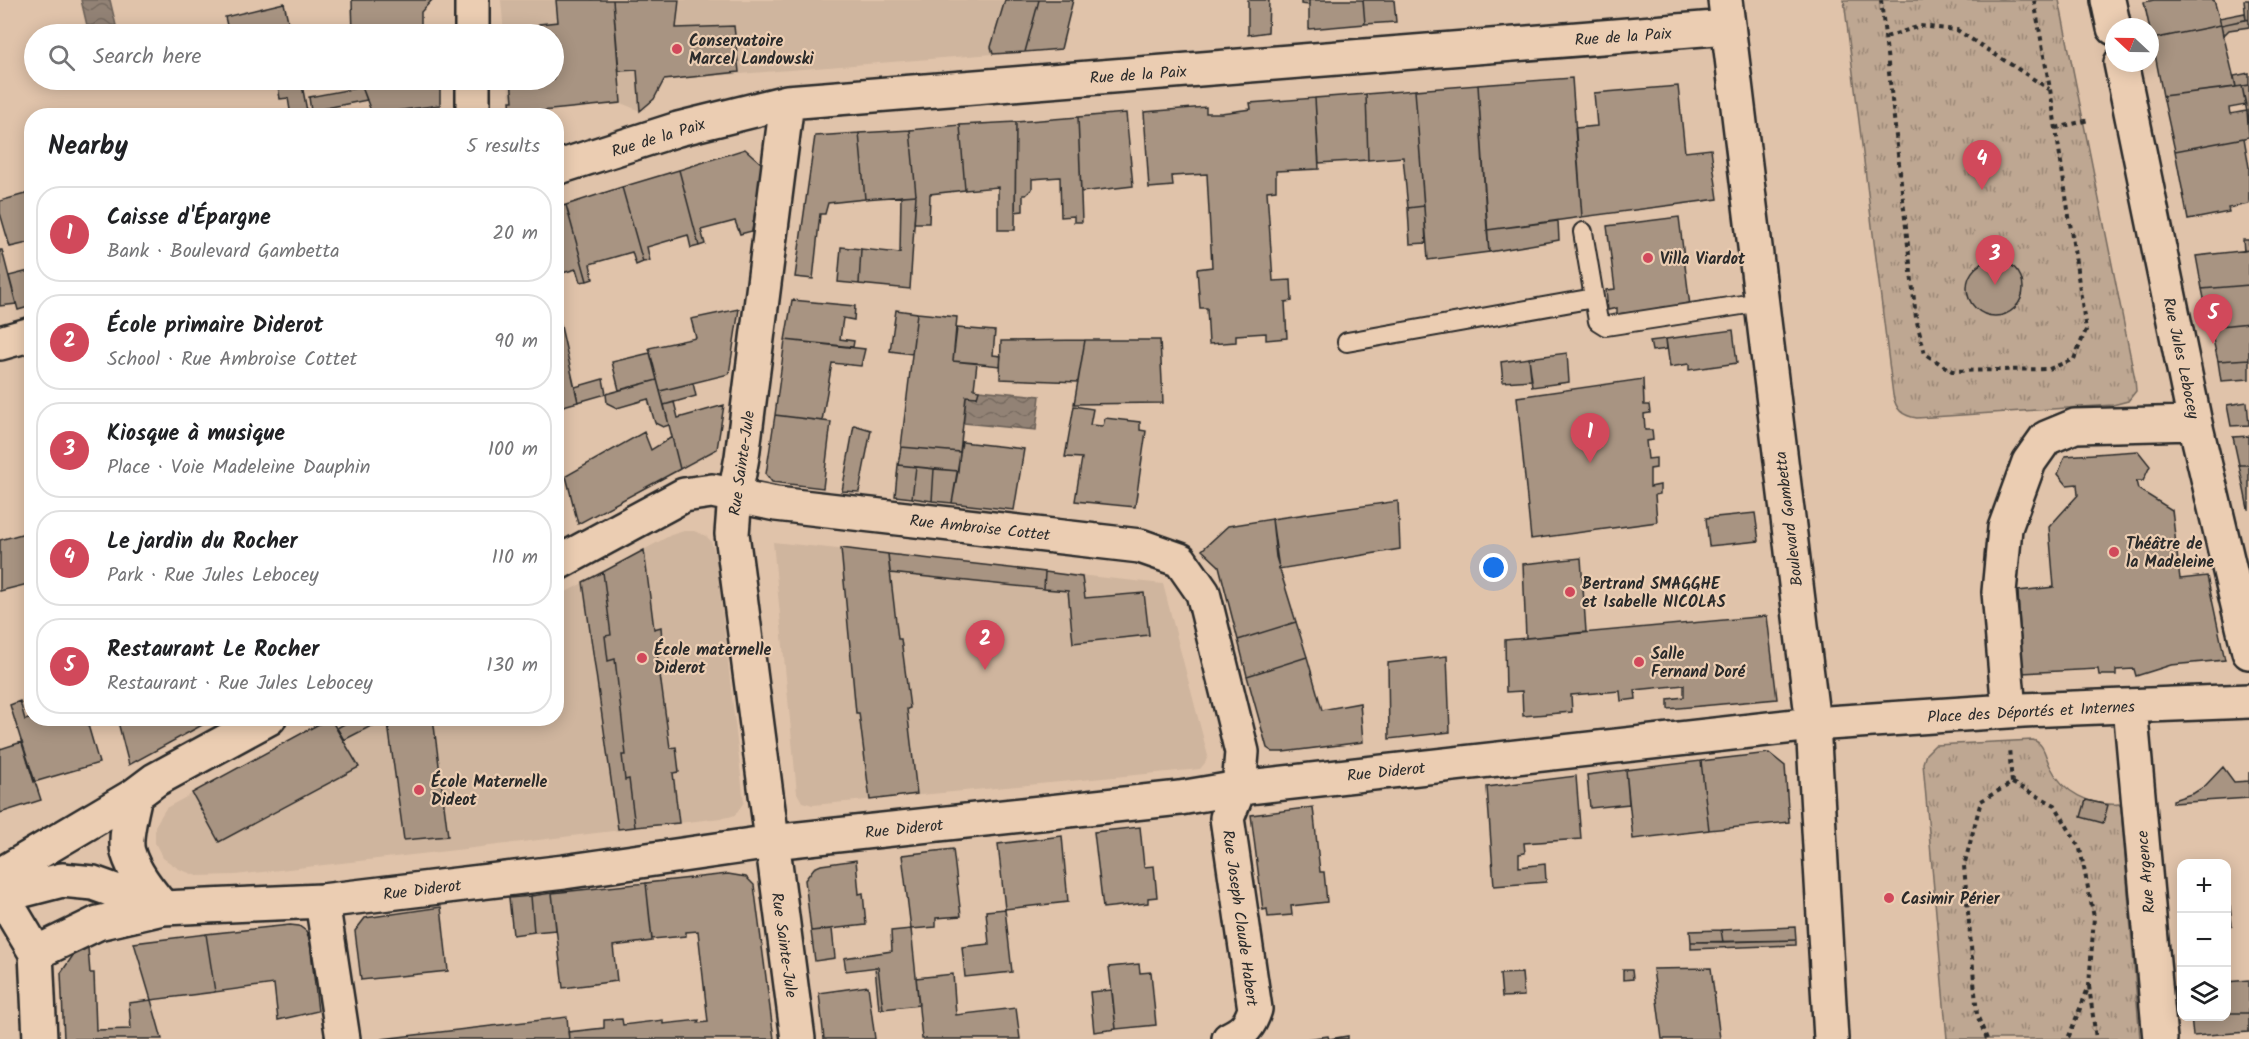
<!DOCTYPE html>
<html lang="en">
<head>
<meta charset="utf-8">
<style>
	:root { --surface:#fff; --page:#f2f2f2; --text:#202124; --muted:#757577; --line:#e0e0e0; --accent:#d1495b }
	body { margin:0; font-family:Kalam,sans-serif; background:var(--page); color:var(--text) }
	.controls { position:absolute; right:18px; bottom:18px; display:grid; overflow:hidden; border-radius:12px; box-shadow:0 3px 15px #0003 }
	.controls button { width:54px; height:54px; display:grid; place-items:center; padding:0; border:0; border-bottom:2px solid var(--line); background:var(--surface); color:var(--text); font:30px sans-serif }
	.compass { position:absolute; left:2105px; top:18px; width:54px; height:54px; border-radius:50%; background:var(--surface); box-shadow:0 3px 15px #0003; rotate:292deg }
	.you { position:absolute; left:1494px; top:568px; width:21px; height:21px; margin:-15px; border:4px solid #fff; border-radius:50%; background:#1a73e8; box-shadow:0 0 0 9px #1a73e833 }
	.badge { display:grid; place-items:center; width:39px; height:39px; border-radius:50%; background:var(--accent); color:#fff; font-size:20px; font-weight:700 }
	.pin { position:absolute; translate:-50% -50px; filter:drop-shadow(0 2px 3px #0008) }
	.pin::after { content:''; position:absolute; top:32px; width:21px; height:18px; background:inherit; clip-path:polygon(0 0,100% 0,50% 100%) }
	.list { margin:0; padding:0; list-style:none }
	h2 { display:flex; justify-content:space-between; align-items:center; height:78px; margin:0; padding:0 24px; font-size:26px }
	h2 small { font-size:20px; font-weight:400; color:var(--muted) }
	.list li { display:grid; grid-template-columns:39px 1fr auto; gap:18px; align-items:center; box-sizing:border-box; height:96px; margin:0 12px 12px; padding:0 12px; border:2px solid var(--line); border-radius:24px }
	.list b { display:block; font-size:22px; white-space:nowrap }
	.list p { margin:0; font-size:20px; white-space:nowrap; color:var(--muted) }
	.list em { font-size:20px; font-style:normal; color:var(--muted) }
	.icon { flex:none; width:33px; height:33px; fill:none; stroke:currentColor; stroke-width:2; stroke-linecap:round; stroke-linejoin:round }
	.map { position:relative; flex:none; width:2249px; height:1039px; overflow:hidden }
	.search { position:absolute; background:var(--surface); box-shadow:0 3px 15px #0003; left:24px; top:24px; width:540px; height:66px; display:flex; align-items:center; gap:15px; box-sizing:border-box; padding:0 21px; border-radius:33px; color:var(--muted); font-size:22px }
	.panel { position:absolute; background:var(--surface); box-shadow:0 3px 15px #0003; left:24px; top:108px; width:540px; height:618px; border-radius:24px }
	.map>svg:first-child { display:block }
	.built { fill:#cfb59e }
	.park { fill:url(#park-tufts); stroke:#74695e; stroke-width:1.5 }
	.water { fill:url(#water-waves); stroke:#695f57; stroke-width:1.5 }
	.building { fill:#a89482; stroke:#2b2b2b; stroke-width:1.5 }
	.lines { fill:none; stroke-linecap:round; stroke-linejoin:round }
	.lane-casing { stroke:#2b2b2b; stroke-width:22 }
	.street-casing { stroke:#2b2b2b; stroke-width:38 }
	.secondary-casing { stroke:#2b2b2b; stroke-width:38 }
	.path { stroke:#2b2b2b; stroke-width:4; stroke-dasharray:4.5 4.5; stroke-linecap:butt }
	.lane { stroke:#ebcdb2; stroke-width:18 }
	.street { stroke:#ebcdb2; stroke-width:33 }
	.secondary { stroke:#ebcdb2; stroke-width:33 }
	.poi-dot { fill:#d1495b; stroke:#ebcdb2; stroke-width:2 }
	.labels { text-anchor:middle; stroke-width:4.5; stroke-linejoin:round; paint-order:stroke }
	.street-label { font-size:16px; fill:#2b2b2b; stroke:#ebcdb2 }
	.poi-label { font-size:16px; font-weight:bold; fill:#2b2b2b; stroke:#ebcdb2; text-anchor:start }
</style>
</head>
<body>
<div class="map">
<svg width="2249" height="1039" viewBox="0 0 2249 1039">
	<defs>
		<pattern id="park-tufts" width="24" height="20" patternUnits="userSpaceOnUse" patternTransform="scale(1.5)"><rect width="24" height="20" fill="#bea792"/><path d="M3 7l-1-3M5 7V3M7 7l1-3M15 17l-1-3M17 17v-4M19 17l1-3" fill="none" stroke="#9b8877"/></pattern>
		<pattern id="water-waves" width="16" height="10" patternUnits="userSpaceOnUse" patternTransform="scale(1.5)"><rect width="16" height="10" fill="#928275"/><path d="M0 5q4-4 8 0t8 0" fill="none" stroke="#776b60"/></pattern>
	</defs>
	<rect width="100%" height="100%" fill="#e0c3aa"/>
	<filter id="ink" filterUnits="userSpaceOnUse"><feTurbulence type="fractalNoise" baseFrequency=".0167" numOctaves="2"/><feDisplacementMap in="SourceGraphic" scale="12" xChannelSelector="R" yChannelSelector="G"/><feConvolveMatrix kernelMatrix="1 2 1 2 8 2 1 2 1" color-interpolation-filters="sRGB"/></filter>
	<g filter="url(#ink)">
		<path class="built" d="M501,0H1005L991,47L993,54L665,80L654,99L640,111L621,103L511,114L508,80H554V34H504Z
			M694,531L706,536L711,541L716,557L744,802L735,815L729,817L456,850L235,875L197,876L179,869L163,858L155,843V826L166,808L330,719L556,718L557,597L671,535L684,531Z
			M773,542L1163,584L1208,756L1205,763L1200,769L813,805L802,802L797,793Z"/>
		<path class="park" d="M1844,0H2059L2135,379L2136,391L2128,401L2113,405L1917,418C1902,416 1896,410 1893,395Z
			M2033,740C2044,743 2045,756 2050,766C2063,793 2090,806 2119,804L2121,807L2140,1039H1947L1923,763L1926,754L1935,745Z"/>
		<path class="water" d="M81,0H110L118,34H89Z
			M979,390L1040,396L1036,430L964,423L966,396H977Z"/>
		<path class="building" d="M352,0H432L421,12V34H353Z
			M556,0H613L621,103L511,114L510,101H513L511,80H554V34H539V24L558,22Z
			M613,0H679L676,28L734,26L739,72L664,80L654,99L640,111L637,70L619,71Z
			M1005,0H1039L1025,52L993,54L991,47Z
			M1039,0H1073L1061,49L1025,52Z
			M1248,0H1269L1268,32L1248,35Z
			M1301,0H1309V5L1301,4Z
			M1309,0H1363L1365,24L1309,29Z
			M1363,0H1394L1396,22L1365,24Z
			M2154,0H2214L2221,25L2152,39L2144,2Z
			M2244,0H2249V19L2246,20Z
			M284,3L291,34H229L225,17Z
			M2245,13L2246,20L2221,25L2219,18Z
			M2249,19V27L2229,30L2223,36L2221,25Z
			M2221,25L2236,87L2163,96L2152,39Z
			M2249,73V85L2236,87L2234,76Z
			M1572,78L1582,217L1487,230L1478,85Z
			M277,80H301L308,116H291L288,98L280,99Z
			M353,80H419L353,88Z
			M419,80H440V105L372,114L362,87Z
			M1478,85L1489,252L1428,260L1415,90Z
			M2249,85V123L2242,86Z
			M1678,86L1685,152L1711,149L1718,199L1582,217L1575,128L1597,126L1594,93Z
			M2242,86L2246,105L2229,108L2230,114L2247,111L2249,137L2175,151L2163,96Z
			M362,87L367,100L311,111L309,97Z
			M1415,90L1424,206L1408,208L1403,157L1368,160L1366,94Z
			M1366,94L1368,160L1319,163L1315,98Z
			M1315,98L1319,169L1276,171V190L1267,191L1273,281L1291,280L1292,301L1285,302L1287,338L1266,340V333L1236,335V342L1209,344L1207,308H1200L1197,269L1212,267L1207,174L1172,176L1173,186L1149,188L1144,112L1206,107V113H1221L1251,109L1250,103Z
			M1126,113L1133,186L1081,192L1078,117Z
			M1078,117L1082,222H1074V216L1061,217L1060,177L1032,179V189L1026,195H1023V211L1015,212L1016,122Z
			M1016,122L1015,230H998V187L965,190L960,125Z
			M960,125L965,190L930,194L929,223H914L916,195L910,130Z
			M910,130L916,195L865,199L859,133Z
			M859,133L865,199L828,203L825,214H820L813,279L795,277L815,136Z
			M2244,138L2249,167V204L2228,208L2229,212L2188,220L2175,151Z
			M745,149L762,164L752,231L740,234L735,221L701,230L705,244L699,246L679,170Z
			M679,170L699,246L691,248L688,235L647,247L650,261L643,262L622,187Z
			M622,187L643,262L636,265L632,252L590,264L593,279L587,281L566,205Z
			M32,192V242L10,247L0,213V201Z
			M916,195L910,289L859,284L861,249L900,253L901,196Z
			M566,205L587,281L580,282L576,269L556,275V208Z
			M1424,206L1426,243L1410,244L1408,208Z
			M1679,217L1690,306L1617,314V308L1608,310L1606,290L1615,289L1607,226Z
			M1558,221L1559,240L1489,252L1487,230Z
			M2243,240H2249V250L2244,251Z
			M841,247L861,249L859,284L838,282Z
			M0,250H2L16,304L0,306Z
			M2249,250V285L2202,289L2196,256Z
			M1967 288a28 28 0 1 1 56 0a28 28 0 1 1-56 0Z
			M29,271L32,281V306L18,310L9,276Z
			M2249,285V323L2210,327L2202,289Z
			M792,300L855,306L854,320L843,318L840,339L854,341L853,347L785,340Z
			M739,309L729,374L660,391L649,348L696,338L691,319Z
			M896,310L917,313L912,354L890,351Z
			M917,313L957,317L953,361L977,363L974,389L979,390L977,397L966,396L960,452L901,447Z
			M560,322L578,402L556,408V323Z
			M2249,323V359L2218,361L2210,327Z
			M957,328L995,331L993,355L1001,356L1000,366L953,361Z
			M1733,330L1737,363L1689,370V364L1670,367L1666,339Z
			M1666,339L1667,349L1652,351L1650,341Z
			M785,340L865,349L861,366L832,363L822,421L775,415Z
			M1085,340L1078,382L1000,379L1001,341Z
			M1085,340H1160L1163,403L1074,404Z
			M650,353L657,380L619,390L612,362Z
			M1567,353L1569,382L1532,387L1529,358Z
			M1529,358L1532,380L1503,382L1501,362Z
			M2249,359V379L2221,381L2218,361Z
			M603,379L606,394L578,402L575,387Z
			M1643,379L1644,405H1649L1650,413L1644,414L1645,430H1652L1653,440L1646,441L1648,459L1656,458V468L1650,469V487L1660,485V494L1655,495L1657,522L1531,539L1517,397Z
			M657,380L669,425L663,427L655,423L648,399L617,408L607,403L606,394Z
			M693,383L696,396L664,405L660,391Z
			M674,402L678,418L724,405L717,449L680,469L664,405Z
			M2247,402L2249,425L2231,426L2227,405Z
			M1074,406L1093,409L1090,425L1103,426L1105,418L1140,422V430L1146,431L1135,507L1075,501L1082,458L1065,457Z
			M775,415L831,422L823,488L772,482L766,474Z
			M854,425L871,430L859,492L842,491Z
			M644,432L651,450L672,437L680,469L578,524L566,476Z
			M2249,436V465H2239L2233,437Z
			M962,442L1024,449L1014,510L952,503Z
			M901,447L960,452L958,471L898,465Z
			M2138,451L2150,466L2143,481H2136L2138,489L2172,510L2180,579L2207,576L2225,660L2171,665L2136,676L2134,669L2116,670V675H2099L2098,669L2022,673L2018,591L2054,587L2049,527L2078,495L2077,484L2067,485L2058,474L2065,456Z
			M898,465L916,467L912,498L895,496Z
			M2239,465H2249V509H2248Z
			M916,467L934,469L932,501L912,498Z
			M934,469L958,471L952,503L932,501Z
			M1398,501L1400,549L1279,569L1272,519Z
			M1755,513L1759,541L1709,546L1706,518Z
			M1272,519L1276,557L1296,622L1238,640L1219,566L1202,550L1228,526Z
			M32,531V583L0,591V540Z
			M841,548L888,554L898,639H901L910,708L907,709L917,794L870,800L859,713H856Z
			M644,550L654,629L661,627L663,652L657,653L670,748L676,747L679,772L673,773L679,823L635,827L629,779L625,780L622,755H626L615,659L608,661L605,636L611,635L603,572Z
			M888,554L1045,572L1044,589L890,573Z
			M1581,558L1586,632L1526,638L1523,564Z
			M603,572L611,635L605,636L608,661L615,659L626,755H622L625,780L629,779L635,827L618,829L583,582Z
			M1045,572L1082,577L1085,598L1144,593L1149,635L1073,643L1068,591L1044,589Z
			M1767,616L1777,699L1668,709V699L1684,697V685L1635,690L1636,699L1621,701L1620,691L1571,695L1572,712L1523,716L1522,691L1506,692L1505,640Z
			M1296,622L1307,657L1247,676L1238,640Z
			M1447,656L1450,732L1389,739L1388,663Z
			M1307,657L1322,710L1360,703L1363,742L1283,752H1273L1267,748L1247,676Z
			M20,701L25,720L32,718H86L99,763L34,782L10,705Z
			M117,718H215L129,765Z
			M330,718L359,767L219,842L192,793Z
			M355,718H377L378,725L371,726L344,740L337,728Z
			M377,718H401L402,722L378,725Z
			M401,718H433L448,836L404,840L388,724L402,722Z
			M22,742L41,800L0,813V749Z
			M1769,753L1785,766L1789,822L1709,830L1701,761Z
			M1701,761L1709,830L1633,839L1626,770Z
			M2223,767L2234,782L2249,781V772V798L2173,803V800L2194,793L2205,786Z
			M1626,770L1629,804L1590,808L1587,775Z
			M1576,776L1581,839L1524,843L1525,853L1519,854V867L1545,864L1546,882L1494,886L1487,787Z
			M2086,800L2108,805L2103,823L2081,817Z
			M1313,807L1320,872H1324L1327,902L1291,906L1292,915L1268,917L1267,909L1263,910L1251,815Z
			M1140,827L1144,867L1154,866L1157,897L1148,898V903L1103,908L1094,832Z
			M1062,836L1068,902L1005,909L998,844Z
			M953,849L961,916L936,918V927L911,929L902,855Z
			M856,860L859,894L863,893L866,925L811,931L805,880L814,868L821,865Z
			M728,874L746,877L754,885L774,1039H569L568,1032L604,1028V1020L622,1019L623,1025L663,1020V1024L699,1020L698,1023L708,1022L698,931L686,932V936L652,939L646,883Z
			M646,883L652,941L613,946L617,981L563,988L552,893Z
			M552,893L556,930L534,932L531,896Z
			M531,896L534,932L513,935L509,898Z
			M2226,906H2230L2232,926L2226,927Z
			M441,907L448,971L361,980L355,931L365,918Z
			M1005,909L1012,972L965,977L962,947L989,944L986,911Z
			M290,925L299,926L306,931L310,942L318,1011L278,1020L274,984L215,992L206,934Z
			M1795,927L1796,940L1723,942L1721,930Z
			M832,929L835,958L815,961L811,931Z
			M911,929L919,1005L883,1009L878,967L846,971L844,958L892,951L891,931Z
			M1721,930L1723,942H1691L1690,931Z
			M206,934L215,992L151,1000L134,943Z
			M1796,940V945L1691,949V942Z
			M78,948H88L90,973H94L96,1030L131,1029L129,1003L151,1000L162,1039H64L61,973Z
			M1139,964L1140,973L1151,972L1156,1025L1116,1029L1109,967Z
			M875,967H878L883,1009H879Z
			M1711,968L1720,1039H1662L1653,969Z
			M1623,970H1632L1633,979L1623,980Z
			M1522,973L1524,996L1502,997L1500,974Z
			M953,974L956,1015L1016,1008L1020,1039H922L916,978Z
			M2249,980V1013H2226V982Z
			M868,986L875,1039H824L819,993Z
			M1112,990L1116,1029L1094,1032L1090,992Z
			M2226,1013H2249V1032L2193,1036L2191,1016H2226Z
			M567,1017L569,1039H381Z
			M1328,1036L1329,1039L1348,1036V1039H1305Z"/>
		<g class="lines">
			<g class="lane-casing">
				<path id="lane" d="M1583,232L1598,321L1606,326L1761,302
					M1347,342L1594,298"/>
			</g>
			<g class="street-casing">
				<path id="street" d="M472,0V34
					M2108,0L2114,28
					M2121,63L2195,423L2249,652
					M473,80V116
					M787,102L742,457L735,495L732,534L798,1039
					M556,168L678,129L787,102L1728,27
					M0,343L32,334
					M556,564L684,495L712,491L776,504L1140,546L1180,560L1203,593L1242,752L1239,788L1227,818L1255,1009C1250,1025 1244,1032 1229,1039
					M2130,706L2160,1039
					M2009,711L1999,592L2005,528L2029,462L2046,438L2075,426L2195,423
					M135,795C132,810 124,838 128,852C134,873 150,892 163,908
					M0,875L135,795L155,780L269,718
					M0,896L62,880L93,883L163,908L322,901L564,872L772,842L1180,798L1239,788L1813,724L2023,710L2249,701
					M0,896L11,911L36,953L40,1039
					M322,901L343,1039
					M36,953L98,923L163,908"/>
			</g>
			<g class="secondary-casing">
				<path id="secondary" d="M1725,0L1813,724L1831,1039"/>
			</g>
			<path class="path" d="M1881,0L1916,318L1925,354L1952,371L2049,369L2074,359L2086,330L2050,89L2034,0
				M1886,37L1920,26L1957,30L2049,89
				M2056,128L2089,120
				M2012,783L2055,805L2080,849L2094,917L2089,986L2069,1036L2065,1039
				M2089,986L2096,1039
				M1987,1039L1977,1015L1964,866L1981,801L2012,783L2009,748"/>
			<use href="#lane" class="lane"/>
			<use href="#street" class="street"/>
			<use href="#secondary" class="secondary"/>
		</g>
	</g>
	<g class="poi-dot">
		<circle cx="677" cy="49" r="6"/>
		<circle cx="1648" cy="258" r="6"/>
		<circle cx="2114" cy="552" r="6"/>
		<circle cx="1570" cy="592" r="6"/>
		<circle cx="642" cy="658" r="6"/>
		<circle cx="1639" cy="662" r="6"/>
		<circle cx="419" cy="790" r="6"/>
		<circle cx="1889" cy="898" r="6"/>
	</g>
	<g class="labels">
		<g class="street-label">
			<text transform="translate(1623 36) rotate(-4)" y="6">Rue de la Paix</text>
			<text transform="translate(1138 74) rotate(-4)" y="6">Rue de la Paix</text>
			<text transform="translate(658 137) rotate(-17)" y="6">Rue de la Paix</text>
			<text transform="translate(2182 358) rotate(78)" y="6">Rue Jules Lebocey</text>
			<text transform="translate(741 463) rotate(-82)" y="6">Rue Sainte-Jule</text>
			<text transform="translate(1788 519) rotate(-97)" y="6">Boulevard Gambetta</text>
			<text transform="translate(980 527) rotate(6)" y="6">Rue Ambroise Cottet</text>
			<text transform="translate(2031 711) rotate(-3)" y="6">Place des Déportés et Internes</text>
			<text transform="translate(1386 771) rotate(-6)" y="6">Rue Diderot</text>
			<text transform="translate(904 828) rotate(-6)" y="6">Rue Diderot</text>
			<text transform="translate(2145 872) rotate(-95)" y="6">Rue Argence</text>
			<text transform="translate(422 889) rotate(-7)" y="6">Rue Diderot</text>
			<text transform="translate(1241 918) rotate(82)" y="6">Rue Joseph Claude Habert</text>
			<text transform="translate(785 945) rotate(82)" y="6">Rue Sainte-Jule</text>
		</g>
		<g class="poi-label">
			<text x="689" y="46">Conservatoire<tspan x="689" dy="18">Marcel Landowski</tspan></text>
			<text x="1660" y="264">Villa Viardot</text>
			<text x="2126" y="549">Théâtre de<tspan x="2126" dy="18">la Madeleine</tspan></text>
			<text x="1582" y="589">Bertrand SMAGGHE<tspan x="1582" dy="18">et Isabelle NICOLAS</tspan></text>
			<text x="654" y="655">École maternelle<tspan x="654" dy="18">Diderot</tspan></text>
			<text x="1651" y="659">Salle<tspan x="1651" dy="18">Fernand Doré</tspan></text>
			<text x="431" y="787">École Maternelle<tspan x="431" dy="18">Dideot</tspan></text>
			<text x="1901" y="904">Casimir Périer</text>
		</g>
	</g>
</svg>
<div class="controls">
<button>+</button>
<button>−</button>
<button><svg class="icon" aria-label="layers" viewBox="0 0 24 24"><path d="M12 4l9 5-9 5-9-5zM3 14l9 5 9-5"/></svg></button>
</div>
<svg class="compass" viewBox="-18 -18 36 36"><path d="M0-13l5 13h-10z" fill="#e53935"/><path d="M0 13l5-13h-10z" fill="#757577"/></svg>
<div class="you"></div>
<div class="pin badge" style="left:1590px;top:463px">1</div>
<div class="pin badge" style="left:985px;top:670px">2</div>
<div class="pin badge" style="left:1995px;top:285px">3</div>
<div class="pin badge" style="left:1982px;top:190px">4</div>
<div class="pin badge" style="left:2213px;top:344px">5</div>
<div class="search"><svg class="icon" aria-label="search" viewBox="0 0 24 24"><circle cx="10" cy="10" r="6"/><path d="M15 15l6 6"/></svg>Search here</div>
<section class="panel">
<h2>Nearby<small>5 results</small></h2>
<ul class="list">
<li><span class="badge">1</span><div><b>Caisse d'Épargne</b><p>Bank · Boulevard Gambetta</p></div><em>20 m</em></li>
<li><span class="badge">2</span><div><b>École primaire Diderot</b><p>School · Rue Ambroise Cottet</p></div><em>90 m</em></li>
<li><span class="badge">3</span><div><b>Kiosque à musique</b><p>Place · Voie Madeleine Dauphin</p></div><em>100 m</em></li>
<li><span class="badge">4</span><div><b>Le jardin du Rocher</b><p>Park · Rue Jules Lebocey</p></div><em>110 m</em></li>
<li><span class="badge">5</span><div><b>Restaurant Le Rocher</b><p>Restaurant · Rue Jules Lebocey</p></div><em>130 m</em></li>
</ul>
</section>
</div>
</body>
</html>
